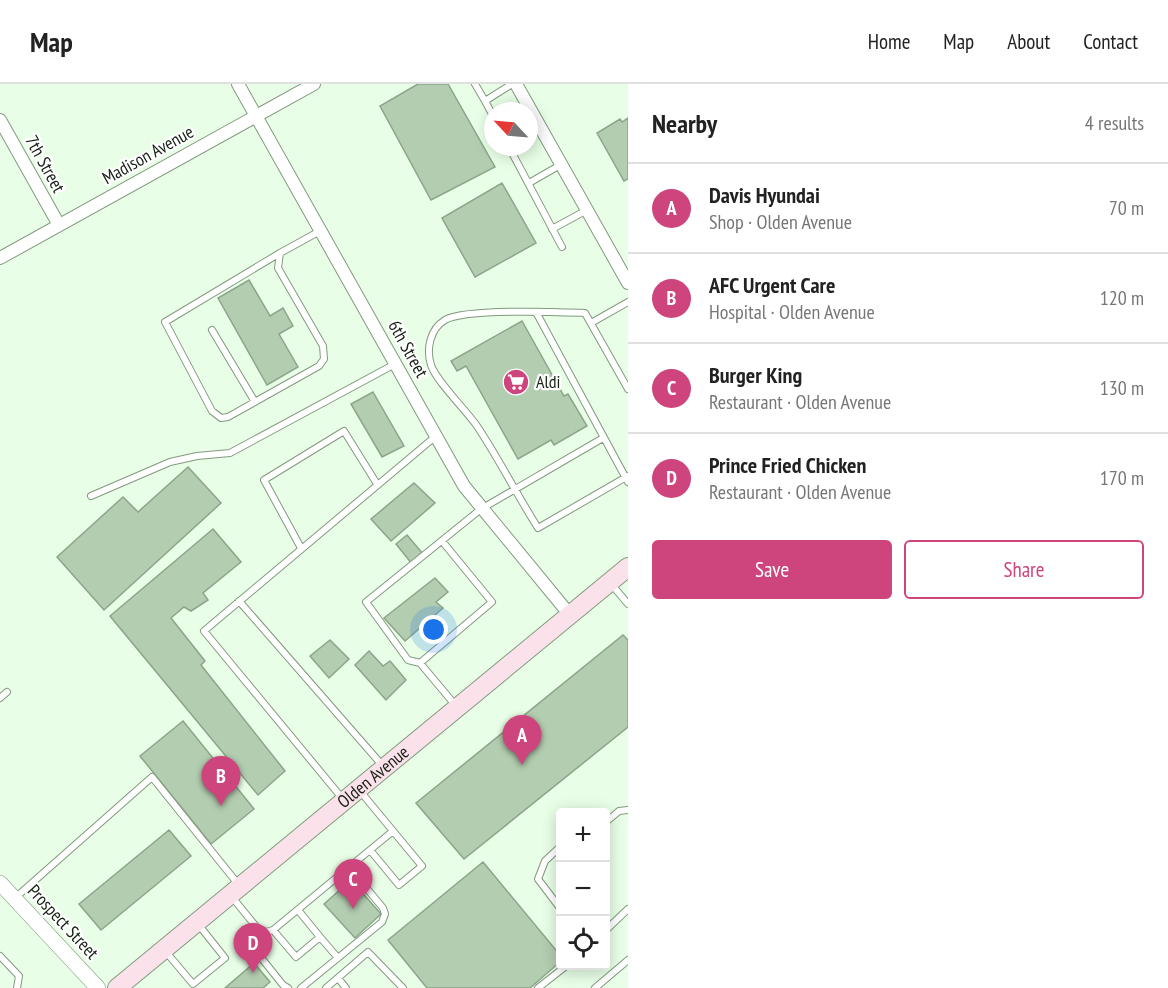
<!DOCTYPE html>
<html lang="en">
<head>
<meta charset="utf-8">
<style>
	:root { --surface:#fff; --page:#f2f2f2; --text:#222; --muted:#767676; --line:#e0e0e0; --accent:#ce457e }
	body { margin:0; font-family:"PT Sans Narrow",sans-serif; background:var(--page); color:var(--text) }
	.controls { position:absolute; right:18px; bottom:18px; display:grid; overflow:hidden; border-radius:6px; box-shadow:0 3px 15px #0003 }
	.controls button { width:54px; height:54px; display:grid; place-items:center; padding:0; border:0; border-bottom:2px solid var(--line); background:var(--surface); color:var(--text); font:30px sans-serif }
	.compass { position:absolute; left:484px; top:18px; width:54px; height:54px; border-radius:50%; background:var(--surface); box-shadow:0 3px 15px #0003; rotate:296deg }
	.you { position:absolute; left:434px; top:546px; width:21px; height:21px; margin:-15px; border:4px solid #fff; border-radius:50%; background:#1a73e8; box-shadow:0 0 0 9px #1a73e833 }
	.badge { display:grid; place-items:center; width:39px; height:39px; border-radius:50%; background:var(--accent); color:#fff; font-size:20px; font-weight:700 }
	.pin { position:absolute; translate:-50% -50px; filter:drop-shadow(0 2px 3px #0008) }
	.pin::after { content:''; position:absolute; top:32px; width:21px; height:18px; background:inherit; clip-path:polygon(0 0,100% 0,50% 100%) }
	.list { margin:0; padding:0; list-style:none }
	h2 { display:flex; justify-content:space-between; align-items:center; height:78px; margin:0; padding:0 24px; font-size:26px }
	h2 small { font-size:20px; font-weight:400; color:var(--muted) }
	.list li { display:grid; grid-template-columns:39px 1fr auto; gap:18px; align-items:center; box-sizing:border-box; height:90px; padding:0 24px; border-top:2px solid var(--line) }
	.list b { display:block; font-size:22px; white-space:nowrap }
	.list p { margin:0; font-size:20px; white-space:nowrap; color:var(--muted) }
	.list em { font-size:20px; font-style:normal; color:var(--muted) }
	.actions { display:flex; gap:12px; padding:18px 24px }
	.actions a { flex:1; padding:14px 0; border:2px solid var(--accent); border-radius:6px; text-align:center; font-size:21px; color:var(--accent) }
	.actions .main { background:var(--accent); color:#fff }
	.icon { flex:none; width:33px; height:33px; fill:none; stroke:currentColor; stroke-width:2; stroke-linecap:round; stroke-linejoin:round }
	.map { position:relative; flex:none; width:628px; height:904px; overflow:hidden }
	header { display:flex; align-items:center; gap:36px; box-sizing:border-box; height:84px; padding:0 30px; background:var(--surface); border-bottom:2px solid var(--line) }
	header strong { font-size:28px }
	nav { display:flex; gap:33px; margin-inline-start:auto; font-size:21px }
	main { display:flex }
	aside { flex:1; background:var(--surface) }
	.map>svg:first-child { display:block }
	.building { fill:#b3cdb0; stroke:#8ca58a; stroke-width:1.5 }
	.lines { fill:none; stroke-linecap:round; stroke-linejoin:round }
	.service-casing { stroke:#829a7f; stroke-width:8 }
	.minor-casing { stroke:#829a7f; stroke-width:14 }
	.tertiary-casing { stroke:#829a7f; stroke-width:16 }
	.secondary-casing { stroke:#829a7f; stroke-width:20 }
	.service { stroke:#fff; stroke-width:6 }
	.minor { stroke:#fff; stroke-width:12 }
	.tertiary { stroke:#fff; stroke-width:15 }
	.secondary { stroke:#fbe2ea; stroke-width:18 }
	.labels { text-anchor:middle; stroke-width:4.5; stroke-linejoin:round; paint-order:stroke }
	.street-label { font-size:18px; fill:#172116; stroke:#fff }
	.poi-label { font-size:18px; fill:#172116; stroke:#fff; text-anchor:start }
</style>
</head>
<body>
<header>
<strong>Map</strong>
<nav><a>Home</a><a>Map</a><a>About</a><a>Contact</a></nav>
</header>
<main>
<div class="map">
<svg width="628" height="904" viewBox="0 0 628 904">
	<rect width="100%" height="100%" fill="#e8fee6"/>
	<path class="building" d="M418,0H448L495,83L431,116L380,22Z
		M628,34V95L624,97L597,49L620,35L622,38Z
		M502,99L536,159L475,193L442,134Z
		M249,196L270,232L283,224L293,242L279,250L298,283L267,301L218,214Z
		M522,237L564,312L568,310L587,342L554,361L551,356L518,375L466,282L457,287L451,277Z
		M373,308L404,362L382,373L351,320Z
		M188,383L221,419L104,526L57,473L123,413L138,428Z
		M414,399L435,419L391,457L371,435Z
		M213,445L241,478L203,509L208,516L191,527L184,523L171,534L205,577L201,581L285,687L258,711L110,532Z
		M407,451L423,470L412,480L396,460Z
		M435,494L448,508L436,518L443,524L405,557L384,534Z
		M623,551L628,556V643L464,775L416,719Z
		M330,556L349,575L329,594L310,572Z
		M369,567L383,582L390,577L406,596L386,616L355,581Z
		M183,637L254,725L211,760L140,672Z
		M169,746L191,772L101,846L79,820Z
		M483,778L560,871V878L530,904H427L388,856Z
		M351,796L381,830L355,854L324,820Z
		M254,879L270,898L263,904H225Z"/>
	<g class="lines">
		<g class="service-casing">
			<path id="service" d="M475,0L485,17L512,0
				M485,17L493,32
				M509,63L562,163
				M529,99L562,80
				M552,145L587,126
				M280,169L165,238L212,327L221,334L228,333L319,282L324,275L323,262L278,184L280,169L320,147
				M536,228L628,398
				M591,239L628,218
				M212,246L255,318
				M628,305L585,229C557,228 466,224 445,236C430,245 426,265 431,281C436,297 466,326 477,342C499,375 517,411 538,444L628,392
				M91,412L170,378L197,372L230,369L395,280
				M301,464L264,396L344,347L377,400
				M612,501L628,520
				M239,517L382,681
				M420,579L492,518L442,457
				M0,614L7,608
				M456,622L420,579L408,576L366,518L481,425L603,354
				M342,714L204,547L436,352
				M606,738L619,727L628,726
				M560,763L545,777L538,795L560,824
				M370,766L399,801L422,782L393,747
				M232,813L258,845L266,848L273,846L393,747L360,707
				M15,814L152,693L238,800
				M258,845L255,866L283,901L288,904
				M273,846L296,873L320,853L298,826
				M606,846L628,825
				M320,853L338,874
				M166,868L193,900L225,874L198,840
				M0,872L19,892L17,904
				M338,894L346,904
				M301,904L382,838L385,830L383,824L349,783
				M326,904L368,868L403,904
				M538,904L566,882
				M595,904L628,876"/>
		</g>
		<g class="minor-casing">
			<path id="minor" d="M238,0L464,402L570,531
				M516,0L628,199
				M0,36L59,141
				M0,174L314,0"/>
		</g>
		<g class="tertiary-casing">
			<path id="tertiary" d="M0,799L98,904"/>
		</g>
		<g class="secondary-casing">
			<g id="secondary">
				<path id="s1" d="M117,904L628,483"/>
			</g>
		</g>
		<use href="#service" class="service"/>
		<use href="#minor" class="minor"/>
		<use href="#tertiary" class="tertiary"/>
		<use href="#secondary" class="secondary"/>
	</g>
	<defs>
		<g id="supermarket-disc" transform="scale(1.35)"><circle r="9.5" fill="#ce457e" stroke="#fff"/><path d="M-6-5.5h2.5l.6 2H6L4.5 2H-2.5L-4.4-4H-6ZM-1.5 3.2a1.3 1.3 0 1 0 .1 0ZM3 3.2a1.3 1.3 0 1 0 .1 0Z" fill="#fff"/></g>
	</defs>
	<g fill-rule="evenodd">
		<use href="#supermarket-disc" x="516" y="298"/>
	</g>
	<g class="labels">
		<g class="street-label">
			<text transform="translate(148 71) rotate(-29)" y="6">Madison Avenue</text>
			<text transform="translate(45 80) rotate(61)" y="6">7th Street</text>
			<text transform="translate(408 265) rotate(61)" y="6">6th Street</text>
			<text dy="6" stroke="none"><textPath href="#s1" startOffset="332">Olden Avenue</textPath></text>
			<text transform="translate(63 838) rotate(47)" y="6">Prospect Street</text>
		</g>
		<g class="poi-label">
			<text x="536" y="304">Aldi</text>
		</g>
	</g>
</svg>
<div class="controls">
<button>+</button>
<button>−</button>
<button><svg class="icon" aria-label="locate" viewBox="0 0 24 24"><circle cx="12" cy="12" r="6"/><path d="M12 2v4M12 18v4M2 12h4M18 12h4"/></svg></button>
</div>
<svg class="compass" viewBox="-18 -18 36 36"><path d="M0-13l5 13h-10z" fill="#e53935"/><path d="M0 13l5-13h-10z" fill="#767676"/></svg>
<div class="you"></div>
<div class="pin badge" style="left:522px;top:681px">A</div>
<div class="pin badge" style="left:221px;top:722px">B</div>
<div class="pin badge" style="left:353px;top:825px">C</div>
<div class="pin badge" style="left:253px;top:889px">D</div>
</div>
<aside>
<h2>Nearby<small>4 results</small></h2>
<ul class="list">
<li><span class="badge">A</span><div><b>Davis Hyundai</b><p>Shop · Olden Avenue</p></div><em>70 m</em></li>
<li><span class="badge">B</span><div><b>AFC Urgent Care</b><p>Hospital · Olden Avenue</p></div><em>120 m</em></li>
<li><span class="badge">C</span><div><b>Burger King</b><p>Restaurant · Olden Avenue</p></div><em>130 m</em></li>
<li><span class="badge">D</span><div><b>Prince Fried Chicken</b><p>Restaurant · Olden Avenue</p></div><em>170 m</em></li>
</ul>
<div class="actions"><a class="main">Save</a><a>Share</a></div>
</aside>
</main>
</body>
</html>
